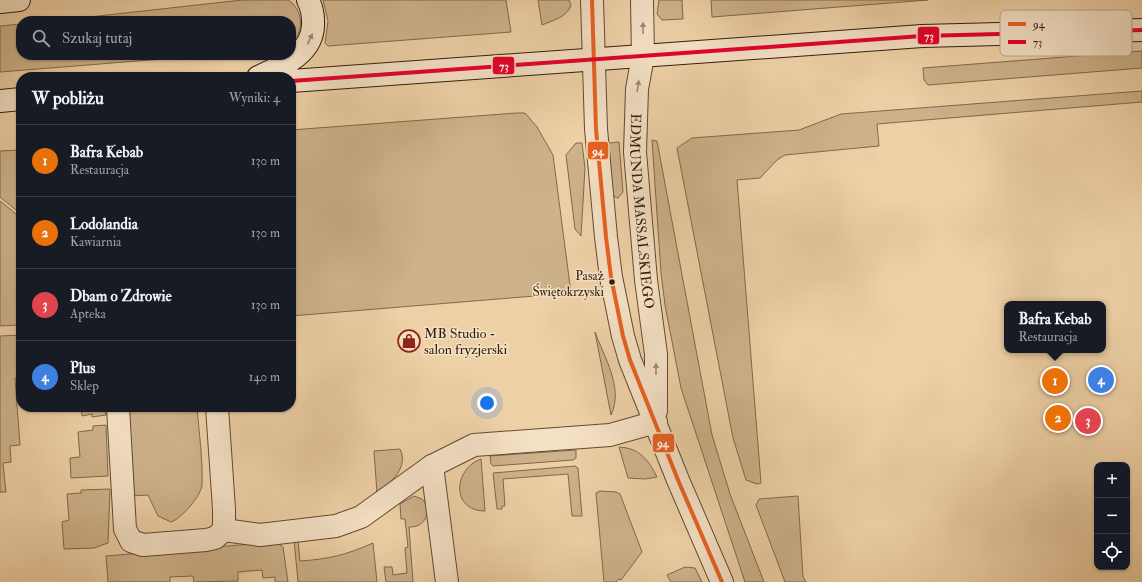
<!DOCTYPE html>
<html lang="pl">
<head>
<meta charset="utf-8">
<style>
	:root { --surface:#171b24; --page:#20242c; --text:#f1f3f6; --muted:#9ea1a6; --line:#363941; --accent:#1a73e8 }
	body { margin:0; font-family:"IM FELL Double Pica",serif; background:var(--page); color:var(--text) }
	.controls { position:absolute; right:12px; bottom:12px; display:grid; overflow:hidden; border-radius:8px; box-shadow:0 1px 3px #0004 }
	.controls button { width:36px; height:36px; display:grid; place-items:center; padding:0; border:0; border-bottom:1px solid var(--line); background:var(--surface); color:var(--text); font:20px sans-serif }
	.you { position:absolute; left:487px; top:403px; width:14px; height:14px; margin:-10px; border:3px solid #fff; border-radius:50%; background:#1a73e8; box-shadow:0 0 0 6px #1a73e833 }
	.badge { display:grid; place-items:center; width:26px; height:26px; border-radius:50%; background:var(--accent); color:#fff; font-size:13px; font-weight:700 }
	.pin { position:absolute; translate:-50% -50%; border:2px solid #fff; box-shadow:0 1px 4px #0006 }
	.popup { position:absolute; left:1004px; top:301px; width:102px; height:52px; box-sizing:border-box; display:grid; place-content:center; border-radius:8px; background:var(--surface); filter:drop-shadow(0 1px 3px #0005); font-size:13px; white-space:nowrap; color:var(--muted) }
	.popup b { font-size:15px; color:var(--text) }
	.popup::after { content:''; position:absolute; left:50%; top:100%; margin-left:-8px; border:8px solid transparent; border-top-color:var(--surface) }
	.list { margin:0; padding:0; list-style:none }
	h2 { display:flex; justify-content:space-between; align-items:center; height:52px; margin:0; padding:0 16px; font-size:17px }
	h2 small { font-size:13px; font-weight:400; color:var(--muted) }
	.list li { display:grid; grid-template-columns:26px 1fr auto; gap:12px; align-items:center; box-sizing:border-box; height:72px; padding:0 16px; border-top:1px solid var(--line) }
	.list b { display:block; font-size:15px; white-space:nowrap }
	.list p { margin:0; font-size:13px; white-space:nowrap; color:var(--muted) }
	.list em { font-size:13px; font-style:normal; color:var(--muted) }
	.icon { flex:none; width:22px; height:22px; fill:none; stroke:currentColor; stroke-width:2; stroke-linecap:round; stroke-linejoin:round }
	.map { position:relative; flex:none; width:1142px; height:582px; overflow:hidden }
	.search { position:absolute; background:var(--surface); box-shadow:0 1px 3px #0004; left:16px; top:16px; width:280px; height:44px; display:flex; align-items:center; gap:10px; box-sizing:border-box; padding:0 14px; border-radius:16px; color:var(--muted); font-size:15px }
	.panel { position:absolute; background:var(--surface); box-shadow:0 1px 3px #0004; left:16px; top:72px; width:280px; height:340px; border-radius:16px }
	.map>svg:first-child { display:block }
	.green { fill:#ceb28b; stroke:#80684a }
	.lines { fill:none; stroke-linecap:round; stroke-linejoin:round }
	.street-casing { stroke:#614a30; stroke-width:24 }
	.secondary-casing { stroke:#321e09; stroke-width:24 }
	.street { stroke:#f4e0c5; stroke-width:22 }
	.secondary { stroke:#f4e0c5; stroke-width:22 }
	.bus-1-casing { stroke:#f4e0c5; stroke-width:7 }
	.bus-2-casing { stroke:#f4e0c5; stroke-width:7 }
	.bus-1 { stroke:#e86121; stroke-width:4 }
	.bus-2 { stroke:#e4002b; stroke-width:4 }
	.oneway { fill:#9d8970 }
	.bus-dot { fill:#321e09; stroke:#f4e0c5; stroke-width:1.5 }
	.labels { text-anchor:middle; stroke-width:3; stroke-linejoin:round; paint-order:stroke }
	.bus-label { font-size:13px; fill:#321e09; stroke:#f4e0c5; text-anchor:end }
	.street-label { font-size:14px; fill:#321e09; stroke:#f4e0c5 }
	.poi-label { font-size:14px; fill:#321e09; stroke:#f4e0c5; text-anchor:start }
	.key { fill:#f4e0c5; stroke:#baa68d; stroke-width:1 }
	.key-label { font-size:11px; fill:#321e09 }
	.line-badge { stroke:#f4e0c5; stroke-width:1.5 }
	.badge-label { font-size:11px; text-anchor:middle; font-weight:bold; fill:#fff }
</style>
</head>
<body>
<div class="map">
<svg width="1142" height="582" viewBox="0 0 1142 582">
	<rect width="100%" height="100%" fill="#eed0a6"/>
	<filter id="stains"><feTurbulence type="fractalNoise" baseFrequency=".005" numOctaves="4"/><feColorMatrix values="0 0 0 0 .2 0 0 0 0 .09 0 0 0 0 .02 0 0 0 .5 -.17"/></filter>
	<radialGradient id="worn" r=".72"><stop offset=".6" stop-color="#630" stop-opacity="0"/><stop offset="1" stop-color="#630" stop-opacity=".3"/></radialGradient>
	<path class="green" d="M242,0H288C303,9 305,32 291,43V21H53Z
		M323,0H506L511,32L328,46L325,43L328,21Z
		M538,0H569L571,5C568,17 551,21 542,25Z
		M659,0H682L683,19L662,20L657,14Z
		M711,0H928L712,17Z
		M21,24V55H212L0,72V26Z
		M1142,51V68L928,85L924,80L923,68Z
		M1142,91V102L877,124L879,146L785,155L777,160L760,178L737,180L761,483L757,484L746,480L733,438L677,148L692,138L799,130L841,114Z
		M516,113H525L537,127L553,155L571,293L291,316V130Z
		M652,140L657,141L712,435L730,494L764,582H745L681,388L665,305L661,273Z
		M619,142L623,192L618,198L615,197L612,192L609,143Z
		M576,143H582L585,168L581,236L575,229L566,155Z
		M21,150V214L0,197V151Z
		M0,201L21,218V325L0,326Z
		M595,332C604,357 624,388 611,415Z
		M21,335V377L15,378L20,445L10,446L11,462L3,463L6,492H0V336Z
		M81,407H105L106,415L92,417V414L82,416Z
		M124,407H197C199,432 203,461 202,485C201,496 181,519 171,522L158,516L148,495L131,496Z
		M106,425L108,476L71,478L70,458L80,457L78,432L93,430V426Z
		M619,447C639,448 648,459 657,477L645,479L628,478Z
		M400,449C409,468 391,482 377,493L374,451Z
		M576,450V458L573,460L493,466L491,464L490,456Z
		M481,459L485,511C451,511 453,469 481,459Z
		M575,466L578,468L582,516H572L568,474L503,479L505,506H502V509H497L493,473Z
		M110,489L108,543L94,548L64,549L62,522L69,520L67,494L81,493V490Z
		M600,491L616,492L620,494L642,552L621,580L619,579L616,582H604L596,493Z
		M414,496L422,499C433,511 425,528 409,527L413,582H386L384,567H392L393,575L407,573L405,548L408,547L405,519H401L400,504Z
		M798,496L803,577L806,582H785L756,505L759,499Z
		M294,540H298L300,561C329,559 346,555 373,543L377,582H298Z
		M276,542L283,547L288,582H275V577L263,578L262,570L238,572V581L194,582L193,576L170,577V582H108L106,556Z
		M685,567L695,568L702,582H671L667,575Z"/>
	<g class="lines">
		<g class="street-casing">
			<g id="street">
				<path d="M592,0L596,129L606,237L611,277L623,336L630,360L678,480L722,582"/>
				<path id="s1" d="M642,0L643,56L637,89L635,152L646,280L656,354V411"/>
				<path d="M118,407L125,529L131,541L143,545L206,540L215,538L224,530"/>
				<path d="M217,407L224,509V530L260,535L336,526L361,517L432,466L474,445L610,435L656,422"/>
				<path d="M432,466L447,582"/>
			</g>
		</g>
		<g class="secondary-casing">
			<path id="secondary" d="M0,2L19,0
				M258,77C283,66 315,53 313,21C313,14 311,6 308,0
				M291,81L922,36L1142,30
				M0,101L21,99"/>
		</g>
		<use href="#street" class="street"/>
		<use href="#secondary" class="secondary"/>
		<g class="bus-1-casing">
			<path id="bus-1" d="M592,0L596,129L606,237L611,277L623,336L630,360L678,480L722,582"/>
		</g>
		<g class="bus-2-casing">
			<path id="bus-2" d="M291,81L922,36L1142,30"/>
		</g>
		<use href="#bus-1" class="bus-1"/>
		<use href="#bus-2" class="bus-2"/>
	</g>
	<defs><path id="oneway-solid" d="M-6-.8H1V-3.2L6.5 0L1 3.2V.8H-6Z"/></defs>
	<g class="oneway">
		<use href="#oneway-solid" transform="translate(643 28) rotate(-91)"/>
		<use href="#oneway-solid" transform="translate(310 39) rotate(-65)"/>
		<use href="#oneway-solid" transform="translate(638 86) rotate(-82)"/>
		<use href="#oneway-solid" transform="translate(656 369) rotate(-90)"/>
	</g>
	<defs>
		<g id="shop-ring" transform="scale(1.15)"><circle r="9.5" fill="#f4e0c5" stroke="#8f2418" stroke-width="1.5"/><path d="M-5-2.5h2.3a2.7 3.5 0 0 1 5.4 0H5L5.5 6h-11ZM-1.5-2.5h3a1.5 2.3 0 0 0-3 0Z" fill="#8f2418"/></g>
	</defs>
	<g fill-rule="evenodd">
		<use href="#shop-ring" x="409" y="341"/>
	</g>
	<circle class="bus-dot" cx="612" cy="282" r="3.5"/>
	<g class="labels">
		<g class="bus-label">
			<text x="604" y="280">Pasaż<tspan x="604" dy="16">Świętokrzyski</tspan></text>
		</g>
		<g class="street-label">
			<text dy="5" stroke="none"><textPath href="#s1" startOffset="212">EDMUNDA MASSALSKIEGO</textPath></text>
		</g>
		<g class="poi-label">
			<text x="424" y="338">MB Studio -<tspan x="424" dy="16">salon fryzjerski</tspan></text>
		</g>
	</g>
	<rect x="1000" y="10" width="132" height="46" rx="6" class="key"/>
	<rect x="1008" y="22" width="18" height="4" fill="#e86121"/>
	<rect x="1008" y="40" width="18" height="4" fill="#e4002b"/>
	<g class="key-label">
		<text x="1033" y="28">94</text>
		<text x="1033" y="46">73</text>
	</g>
	<g class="line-badge">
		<rect x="917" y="26" width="23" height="19" rx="4" fill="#e4002b"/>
		<rect x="492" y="56" width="23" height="19" rx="4" fill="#e4002b"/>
		<rect x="587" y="141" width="22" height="19" rx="4" fill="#e86121"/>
		<rect x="652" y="433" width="23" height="20" rx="4" fill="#e86121"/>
	</g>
	<g class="badge-label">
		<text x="929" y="40">73</text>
		<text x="504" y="70">73</text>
		<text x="598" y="155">94</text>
		<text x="663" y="447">94</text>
	</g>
	<rect width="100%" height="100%" filter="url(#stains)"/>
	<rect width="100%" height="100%" fill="url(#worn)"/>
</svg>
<div class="controls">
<button>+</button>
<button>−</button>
<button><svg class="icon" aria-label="locate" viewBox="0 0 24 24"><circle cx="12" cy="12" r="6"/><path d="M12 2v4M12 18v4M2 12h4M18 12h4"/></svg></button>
</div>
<div class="you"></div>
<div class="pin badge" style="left:1055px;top:381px;background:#e8710a">1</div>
<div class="popup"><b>Bafra Kebab</b>Restauracja</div>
<div class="pin badge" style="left:1058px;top:418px;background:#e8710a">2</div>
<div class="pin badge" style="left:1088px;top:421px;background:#e0444e">3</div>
<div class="pin badge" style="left:1101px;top:380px;background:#3f7fe0">4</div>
<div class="search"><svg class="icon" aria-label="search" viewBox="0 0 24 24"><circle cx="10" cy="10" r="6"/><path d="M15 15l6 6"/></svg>Szukaj tutaj</div>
<section class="panel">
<h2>W pobliżu<small>Wyniki: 4</small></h2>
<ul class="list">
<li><span class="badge" style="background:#e8710a">1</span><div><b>Bafra Kebab</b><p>Restauracja</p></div><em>130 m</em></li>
<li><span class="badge" style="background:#e8710a">2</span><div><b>Lodolandia</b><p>Kawiarnia</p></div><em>130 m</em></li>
<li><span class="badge" style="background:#e0444e">3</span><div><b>Dbam o Zdrowie</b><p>Apteka</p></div><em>130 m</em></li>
<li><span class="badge" style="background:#3f7fe0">4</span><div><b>Plus</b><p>Sklep</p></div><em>140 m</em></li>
</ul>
</section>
</div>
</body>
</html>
